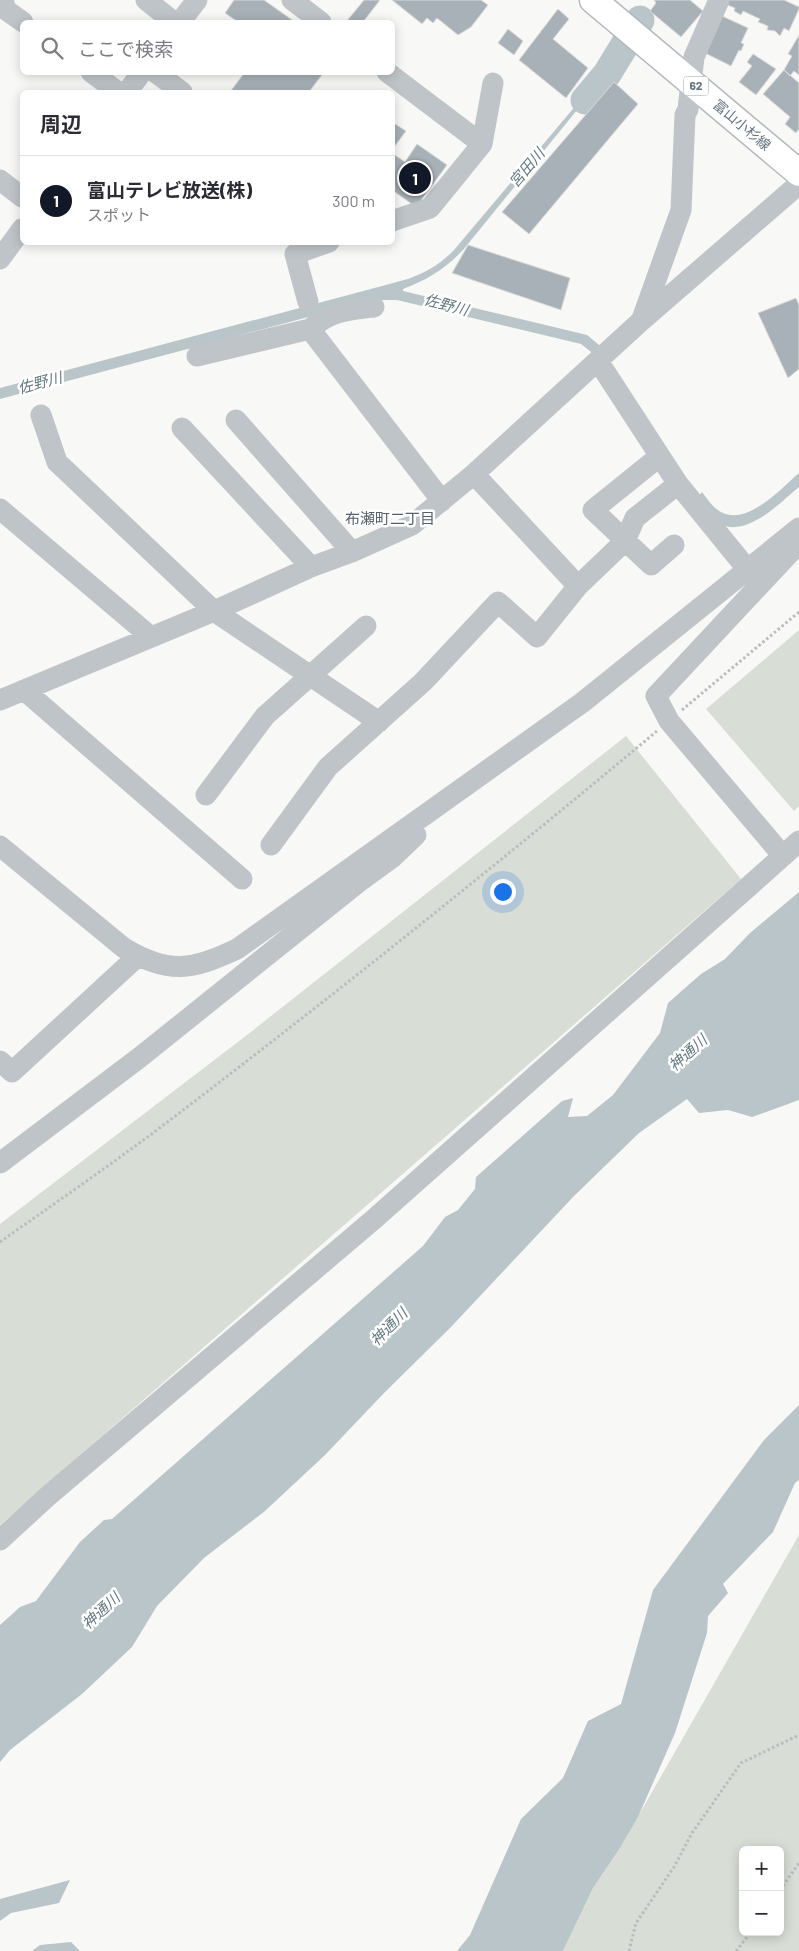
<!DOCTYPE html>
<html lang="ja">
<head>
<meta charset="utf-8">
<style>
	:root { --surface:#fff; --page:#f7f7f7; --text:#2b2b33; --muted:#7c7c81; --line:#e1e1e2; --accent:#111827 }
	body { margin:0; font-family:Barlow,"Noto Sans JP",sans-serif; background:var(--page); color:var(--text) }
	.controls { position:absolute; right:15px; bottom:15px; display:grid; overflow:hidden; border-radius:8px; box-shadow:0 2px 12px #0003 }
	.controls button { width:45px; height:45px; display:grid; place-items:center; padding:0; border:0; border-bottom:1px solid var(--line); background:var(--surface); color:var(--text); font:25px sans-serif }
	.you { position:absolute; left:502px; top:891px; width:18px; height:18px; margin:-12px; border:4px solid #fff; border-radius:50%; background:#1a73e8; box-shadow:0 0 0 8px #1a73e833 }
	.badge { display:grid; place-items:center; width:32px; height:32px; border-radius:50%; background:var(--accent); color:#fff; font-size:16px; font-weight:700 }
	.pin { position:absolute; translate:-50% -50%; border:2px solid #fff; box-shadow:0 1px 5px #0006 }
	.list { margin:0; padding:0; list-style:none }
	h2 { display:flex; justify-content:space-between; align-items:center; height:65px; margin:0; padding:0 20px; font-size:21px }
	h2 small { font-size:16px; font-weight:400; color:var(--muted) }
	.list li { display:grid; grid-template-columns:32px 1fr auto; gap:15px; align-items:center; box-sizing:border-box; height:90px; padding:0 20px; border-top:1px solid var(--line) }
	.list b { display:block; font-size:19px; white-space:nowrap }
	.list p { margin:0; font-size:16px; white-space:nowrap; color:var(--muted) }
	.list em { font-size:16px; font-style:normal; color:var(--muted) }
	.icon { flex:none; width:28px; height:28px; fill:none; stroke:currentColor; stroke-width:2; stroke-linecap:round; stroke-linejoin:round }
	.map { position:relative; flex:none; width:799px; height:1951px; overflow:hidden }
	.search { position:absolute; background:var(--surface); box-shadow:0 2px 12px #0003; left:20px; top:20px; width:375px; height:55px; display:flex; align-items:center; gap:12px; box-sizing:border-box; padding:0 18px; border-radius:8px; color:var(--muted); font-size:19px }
	.panel { position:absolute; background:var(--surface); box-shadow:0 2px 12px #0003; left:20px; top:90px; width:375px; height:155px; border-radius:8px }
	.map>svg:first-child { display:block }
	.green { fill:#d8ddd5; fill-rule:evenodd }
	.water { fill:#b9c5c9 }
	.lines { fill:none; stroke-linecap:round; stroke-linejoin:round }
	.river { stroke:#b9c5c9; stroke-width:29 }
	.building { fill:#a8b1b7; stroke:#dadad8 }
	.major-casing { stroke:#b3b8bc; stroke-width:29 }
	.path { stroke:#babdc0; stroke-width:3; stroke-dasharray:2.5 2.5; stroke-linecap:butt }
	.minor { stroke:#bfc4c8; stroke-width:21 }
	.major { stroke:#fff; stroke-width:26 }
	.labels { text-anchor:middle; stroke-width:5; stroke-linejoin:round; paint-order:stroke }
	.shield { fill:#fff; stroke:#929ea6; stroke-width:1 }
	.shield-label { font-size:12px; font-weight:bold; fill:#647480 }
	.street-label { font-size:14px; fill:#647480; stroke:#fff }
	.water-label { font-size:15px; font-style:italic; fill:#637a81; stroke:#fff }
	.neighbourhood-label { font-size:15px; fill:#56626b; stroke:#fff }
</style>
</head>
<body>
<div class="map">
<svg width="799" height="1951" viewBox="0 0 799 1951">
	<rect width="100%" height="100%" fill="#f8f8f6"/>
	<path class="green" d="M799,630V806L794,811L706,709Z
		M626,736L741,879L0,1525V1224L247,1035Z
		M799,1535V1951H563L593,1888L620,1848ZM743,1850H780V1932H743Z"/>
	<path class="water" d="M608,68L610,75L595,88L463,250C445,269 427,280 403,289V291L587,335L604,349L595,355L581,344L397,300H372L0,399V388L408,279C429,271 439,265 454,250L604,72L602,69Z
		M799,473V487C778,504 744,542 714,521C707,516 701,507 695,501L702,492C706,497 710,503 714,507C742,533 779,490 799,473Z
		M799,892V1100L752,1117L728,1110L699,1113L687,1099L639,1133L574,1196L450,1328L384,1393L325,1455L265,1511L204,1558L157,1606L132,1647L82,1694L10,1750L0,1762V1625L20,1607L36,1601L80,1542L104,1520L112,1519L423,1246L445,1217L458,1210L475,1189L476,1177L562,1101L573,1098L568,1117L587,1116L613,1095L660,1033L668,1003L701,974L725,959L750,933Z
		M799,1405V1480L795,1483L773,1532L723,1584L728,1593L708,1616L707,1633L675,1733L638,1817L620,1848L593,1888L563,1951H457L470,1935L521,1819L563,1778L588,1721L621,1704L653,1590L764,1440Z
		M70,1880L59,1903L11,1913L0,1921V1899Z
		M71,1942L80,1951H32L40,1945Z"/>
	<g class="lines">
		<path class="river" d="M585,100L607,74L640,20"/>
	</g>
	<path class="building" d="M234,0H264L295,22H238L225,13Z
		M364,0H380L363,22H346Z
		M392,0H481L488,5L471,27L458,35L437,18L433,23L427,18L422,24Z
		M690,0L703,11L681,37L650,11L656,3L654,0Z
		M727,0H784L799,7V9L789,31L784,28L780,36L775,31L767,30L768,26L758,22L760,19L743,11L741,15L734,11L735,8L725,4Z
		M558,9L569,19L553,39L588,68L566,98L519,60Z
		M722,16L748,28L741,43L744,44L741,51L739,50L731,66L705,53Z
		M508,29L523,41L514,55L498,43Z
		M799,35V75L794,71L790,76L784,70L792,56L788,54Z
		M753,54L776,69L756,95L739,82L752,66L747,62Z
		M784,70L799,83V129L796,133L785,124L790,117L763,94Z
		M245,72H324L309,92H230Z
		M614,82L638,104L529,234L502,212Z
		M392,122L406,131L392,150Z
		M417,144L447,165L416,207L392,190V153L405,162Z
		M468,245L570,278L561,310L452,273Z
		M796,298L799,305V369L788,378L758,313Z"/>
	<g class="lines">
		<g class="major-casing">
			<path id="major" d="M593,0L799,173"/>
		</g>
		<path class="path" d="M682,710L799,612
			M0,1242C51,1206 103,1170 153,1133C324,1003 492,869 657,731
			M780,1890L799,1863
			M629,1951L636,1923L674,1867L692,1833L741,1763L799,1735
			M736,1951L751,1932"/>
		<path class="minor" d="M3,0L6,10L23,22
			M146,0L174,22
			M292,0L321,22
			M180,22L197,0
			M91,72L118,92
			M155,72L182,92
			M387,72L482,144L430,208L392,221
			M127,92L142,72
			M482,144L493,83
			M0,180L22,197
			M0,259L22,229
			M308,302L295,254L329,242
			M642,319L681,210L685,115L688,109L694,57L719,0
			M310,329C331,311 347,310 374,307
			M197,356L310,329L442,501
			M598,361L678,484L748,570
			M41,415L57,462L214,611L379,722
			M236,420L352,552
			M182,428L311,567
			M660,456L593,510L651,565L674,545
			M474,474L578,586
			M0,509L151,637
			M24,690L242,879
			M0,700L214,611L311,567L352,552L412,525L474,474L641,321L799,184
			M206,795L265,716L366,626
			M271,845L328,767L423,682L498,602L537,637L578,586L625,541L635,518L678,484
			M0,846L124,948C169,975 192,970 237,949L583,702L799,528
			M783,856L799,841
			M0,1061L12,1072L138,956
			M0,1163L139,1058L360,881L393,857L416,835
			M0,1540L48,1496L373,1220L783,856L669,721L656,696L799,543"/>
		<use href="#major" class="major"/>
	</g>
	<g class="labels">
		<rect class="shield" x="683.5" y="76.5" width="25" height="19" rx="4"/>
		<g class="shield-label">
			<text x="696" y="90">62</text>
		</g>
		<g class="street-label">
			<text transform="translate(742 125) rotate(40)" y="5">富山小杉線</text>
		</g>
		<g class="water-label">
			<text transform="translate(527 168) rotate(-50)" y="5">宮田川</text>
			<text transform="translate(446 305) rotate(15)" y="5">佐野川</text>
			<text transform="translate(40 383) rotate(-15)" y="5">佐野川</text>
			<text transform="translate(688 1053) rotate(-42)" y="5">神通川</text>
			<text transform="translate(389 1327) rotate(-45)" y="5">神通川</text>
			<text transform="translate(101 1611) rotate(-43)" y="5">神通川</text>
		</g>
		<g class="neighbourhood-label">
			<text x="390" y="524">布瀬町二丁目</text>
		</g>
	</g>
</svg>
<div class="controls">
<button>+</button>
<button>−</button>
</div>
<div class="you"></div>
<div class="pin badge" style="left:415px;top:178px">1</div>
<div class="search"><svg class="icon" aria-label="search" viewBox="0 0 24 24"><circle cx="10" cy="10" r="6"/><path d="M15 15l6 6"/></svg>ここで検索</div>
<section class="panel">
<h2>周辺<small></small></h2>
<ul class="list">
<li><span class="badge">1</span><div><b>富山テレビ放送(株)</b><p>スポット</p></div><em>300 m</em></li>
</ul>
</section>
</div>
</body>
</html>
